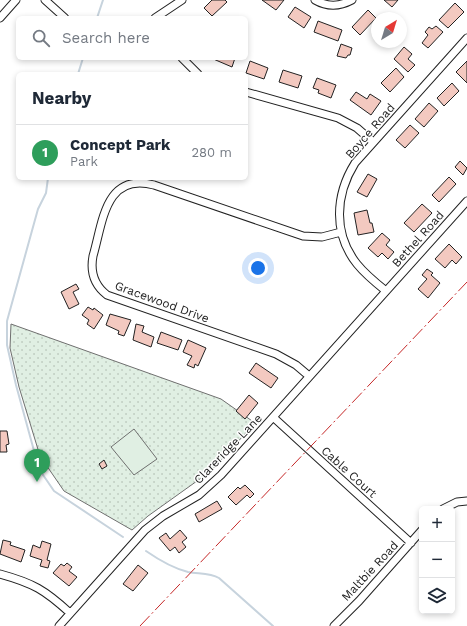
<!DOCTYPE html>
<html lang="en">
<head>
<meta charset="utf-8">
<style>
	:root { --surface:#fff; --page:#f2f2f3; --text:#1f2937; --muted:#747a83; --line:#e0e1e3; --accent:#c62828 }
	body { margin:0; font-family:"Work Sans",sans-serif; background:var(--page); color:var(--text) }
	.controls { position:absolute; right:12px; bottom:12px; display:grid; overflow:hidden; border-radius:6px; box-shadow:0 2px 6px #0003 }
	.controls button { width:36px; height:36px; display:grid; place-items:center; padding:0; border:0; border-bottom:1px solid var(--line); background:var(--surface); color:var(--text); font:20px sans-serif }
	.compass { position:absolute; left:371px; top:12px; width:36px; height:36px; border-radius:50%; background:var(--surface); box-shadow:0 2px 6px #0003; rotate:38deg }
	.you { position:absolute; left:258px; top:268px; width:14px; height:14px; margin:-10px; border:3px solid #fff; border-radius:50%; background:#1a73e8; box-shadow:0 0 0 6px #1a73e833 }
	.badge { display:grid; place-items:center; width:26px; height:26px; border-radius:50%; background:var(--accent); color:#fff; font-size:13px; font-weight:700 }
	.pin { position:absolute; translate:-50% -33px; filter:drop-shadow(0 1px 2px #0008) }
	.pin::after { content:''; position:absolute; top:21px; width:14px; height:12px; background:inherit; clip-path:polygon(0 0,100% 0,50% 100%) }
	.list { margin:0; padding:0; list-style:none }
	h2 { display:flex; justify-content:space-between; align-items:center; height:52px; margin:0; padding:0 16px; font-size:17px }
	h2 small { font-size:13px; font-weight:400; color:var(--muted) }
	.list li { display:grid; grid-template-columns:26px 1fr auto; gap:12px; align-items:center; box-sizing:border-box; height:56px; padding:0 16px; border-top:1px solid var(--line) }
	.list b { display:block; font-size:15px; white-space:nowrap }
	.list p { margin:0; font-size:13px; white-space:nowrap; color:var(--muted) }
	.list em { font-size:13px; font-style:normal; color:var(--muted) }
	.icon { flex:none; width:22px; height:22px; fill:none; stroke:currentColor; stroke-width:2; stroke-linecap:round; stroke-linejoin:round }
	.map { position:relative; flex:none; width:467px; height:626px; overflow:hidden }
	.search { position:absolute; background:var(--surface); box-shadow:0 2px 6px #0003; left:16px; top:16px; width:232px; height:44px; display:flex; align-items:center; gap:10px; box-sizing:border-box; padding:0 14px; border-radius:6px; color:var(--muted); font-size:15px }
	.panel { position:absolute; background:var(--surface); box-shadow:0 2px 6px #0003; left:16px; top:72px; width:232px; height:108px; border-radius:6px }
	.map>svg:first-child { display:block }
	.park { fill:url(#park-dots); stroke:#6f6f6f }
	.garden { fill:#e0efe3; stroke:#6f6f6f }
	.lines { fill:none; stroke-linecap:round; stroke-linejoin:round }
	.stream { stroke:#c7d3dd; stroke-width:2 }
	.building { fill:#f3c9c0; stroke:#222 }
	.minor-casing { stroke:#222; stroke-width:9 }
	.minor { stroke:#fff; stroke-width:7 }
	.power { stroke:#c62828; stroke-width:1; stroke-dasharray:14 3 2 3; stroke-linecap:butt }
	.labels { text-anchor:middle; stroke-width:3; stroke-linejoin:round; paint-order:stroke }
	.street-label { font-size:12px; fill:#222; stroke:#fff }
</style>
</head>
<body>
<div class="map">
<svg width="467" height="626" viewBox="0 0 467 626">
	<defs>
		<pattern id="park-dots" width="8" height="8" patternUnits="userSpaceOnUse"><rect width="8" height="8" fill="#e0efe3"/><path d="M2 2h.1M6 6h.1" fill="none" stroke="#c0cdc2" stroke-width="1.8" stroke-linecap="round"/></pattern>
	</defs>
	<rect width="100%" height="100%" fill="#fff"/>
	<path class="park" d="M11,324L221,399L255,423L211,471L148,516L132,530L64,491L40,456L19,387L10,348Z"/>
	<path class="garden" d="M134,429L157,459L134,475L111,447Z"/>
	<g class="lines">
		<path class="stream" d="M97,18L103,0
			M78,74L83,58
			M48,178L46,193L38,209L7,321V345L16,385L39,469L54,491L123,537
			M146,551C159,560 172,568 188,572C199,574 210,573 219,578L273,626"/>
	</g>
	<path class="building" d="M212,0H225L227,2L212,16L204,8Z
		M262,0H284L276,10Z
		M384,0H398L392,7Z
		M455,3L464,12L448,28L439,20Z
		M295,7L311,17L304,28L288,17Z
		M368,10L376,18L360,35L352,27Z
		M318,21L342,30L338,41L314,32Z
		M436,26L443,32L428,48L422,43L428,35L425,32L429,27L432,29Z
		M341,44L352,48L350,55H348L346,58L337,56Z
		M404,47L412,54L408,59L415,65L408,72L394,59Z
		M211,58H235L232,67Z
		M250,61L268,68L264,79L246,73Z
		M467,61V83L456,72Z
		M396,68L404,77L390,92L381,83Z
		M283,70L302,76L298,88L279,82Z
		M317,78L336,85L331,98L318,93L319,90L313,88Z
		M452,83L459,91L444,106L437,98Z
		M356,92L367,99L370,94L381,101L371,115L350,100Z
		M429,103L438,111L424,127L415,119Z
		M410,125L419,133L405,148L396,140Z
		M460,161L467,168L463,175L455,167Z
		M368,174L377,179L367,197L357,192Z
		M449,177L456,184L439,202L432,195Z
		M422,204L432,213L414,232L404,223Z
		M367,210L370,223H372L374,232L358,235L354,213Z
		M382,233L390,240L386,245L394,252L388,259L382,253L378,257L368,248Z
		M449,244L462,257L456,264L452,260L445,268L435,259Z
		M427,269L433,273L431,275L440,283L428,298L418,289L427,279L422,275Z
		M76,284L79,289L73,292L79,304L69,309L61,292Z
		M88,307L93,310L94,308L103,315L94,329L87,324L89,320L82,315Z
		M110,314L131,320L124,336L118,334L119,331L106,325Z
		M136,324L144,326L142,332L154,337L151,347L133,340Z
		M161,332L182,340L178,350L157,343Z
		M188,340L206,348L198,366L195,364L194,368L187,365L192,356L183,352Z
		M256,363L278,378L271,388L249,373Z
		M249,395L258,403L245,419L236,411Z
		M0,431H7L9,444L6,445L7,452H0Z
		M104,460L107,466L102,469L99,464Z
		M245,485L254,494L250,498L247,495L236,505L228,497L238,487L240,489Z
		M217,501L222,509L199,522L195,514Z
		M180,530L187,538L182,542L186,547L179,553L175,547L170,551L159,538L166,533L170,539Z
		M3,540L11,542L10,545L25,550L21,562L0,554Z
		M42,541L51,544L47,560L50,561L48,568L40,566L42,560L30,556L33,545L40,548Z
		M67,563L72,567L69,571L77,577L69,586L53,573L61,564L64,566Z
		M138,565L148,573L133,591L123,584Z"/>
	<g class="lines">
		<g class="minor-casing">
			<path id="minor" d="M45,0L65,18
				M315,0C327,7 339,7 352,0
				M0,18L16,0
				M155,18L182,0
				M182,58L198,74
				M246,92L338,118L357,128L373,142
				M386,291C376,283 365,274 357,264C333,234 335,195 355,163L467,38
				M309,376L296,365L276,354L107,295C94,285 90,272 93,256C103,222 105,172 154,185L303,236L322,237L341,232
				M273,417L411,543
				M443,509L457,502L467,501
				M0,574C33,583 45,590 70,613
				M59,626L145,530L163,516L199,495L221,475L467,201
				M334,626L359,601L422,530"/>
		</g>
		<use href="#minor" class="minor"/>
		<path class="power" d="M140,626L467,282"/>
	</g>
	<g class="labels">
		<g class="street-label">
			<text transform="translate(370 131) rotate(-49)" y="4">Boyce Road</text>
			<text transform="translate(418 239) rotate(-48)" y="4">Bethel Road</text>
			<text transform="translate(162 302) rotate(20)" y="4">Gracewood Drive</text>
			<text transform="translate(228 449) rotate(-46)" y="4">Clareridge Lane</text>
			<text transform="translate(349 472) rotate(42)" y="4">Cable Court</text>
			<text transform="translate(370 571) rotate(-47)" y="4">Maltbie Road</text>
		</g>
	</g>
</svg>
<div class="controls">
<button>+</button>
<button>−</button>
<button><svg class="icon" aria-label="layers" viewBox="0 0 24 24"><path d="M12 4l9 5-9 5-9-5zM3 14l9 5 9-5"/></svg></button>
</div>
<svg class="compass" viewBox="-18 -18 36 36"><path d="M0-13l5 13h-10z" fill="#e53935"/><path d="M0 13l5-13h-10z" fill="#747a83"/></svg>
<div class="you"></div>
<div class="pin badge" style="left:37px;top:482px;background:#2e9e5b">1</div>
<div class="search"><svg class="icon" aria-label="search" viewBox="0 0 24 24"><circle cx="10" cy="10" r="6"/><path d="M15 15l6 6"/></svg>Search here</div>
<section class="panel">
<h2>Nearby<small></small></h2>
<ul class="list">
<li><span class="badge" style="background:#2e9e5b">1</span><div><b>Concept Park</b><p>Park</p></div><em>280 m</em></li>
</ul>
</section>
</div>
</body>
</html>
